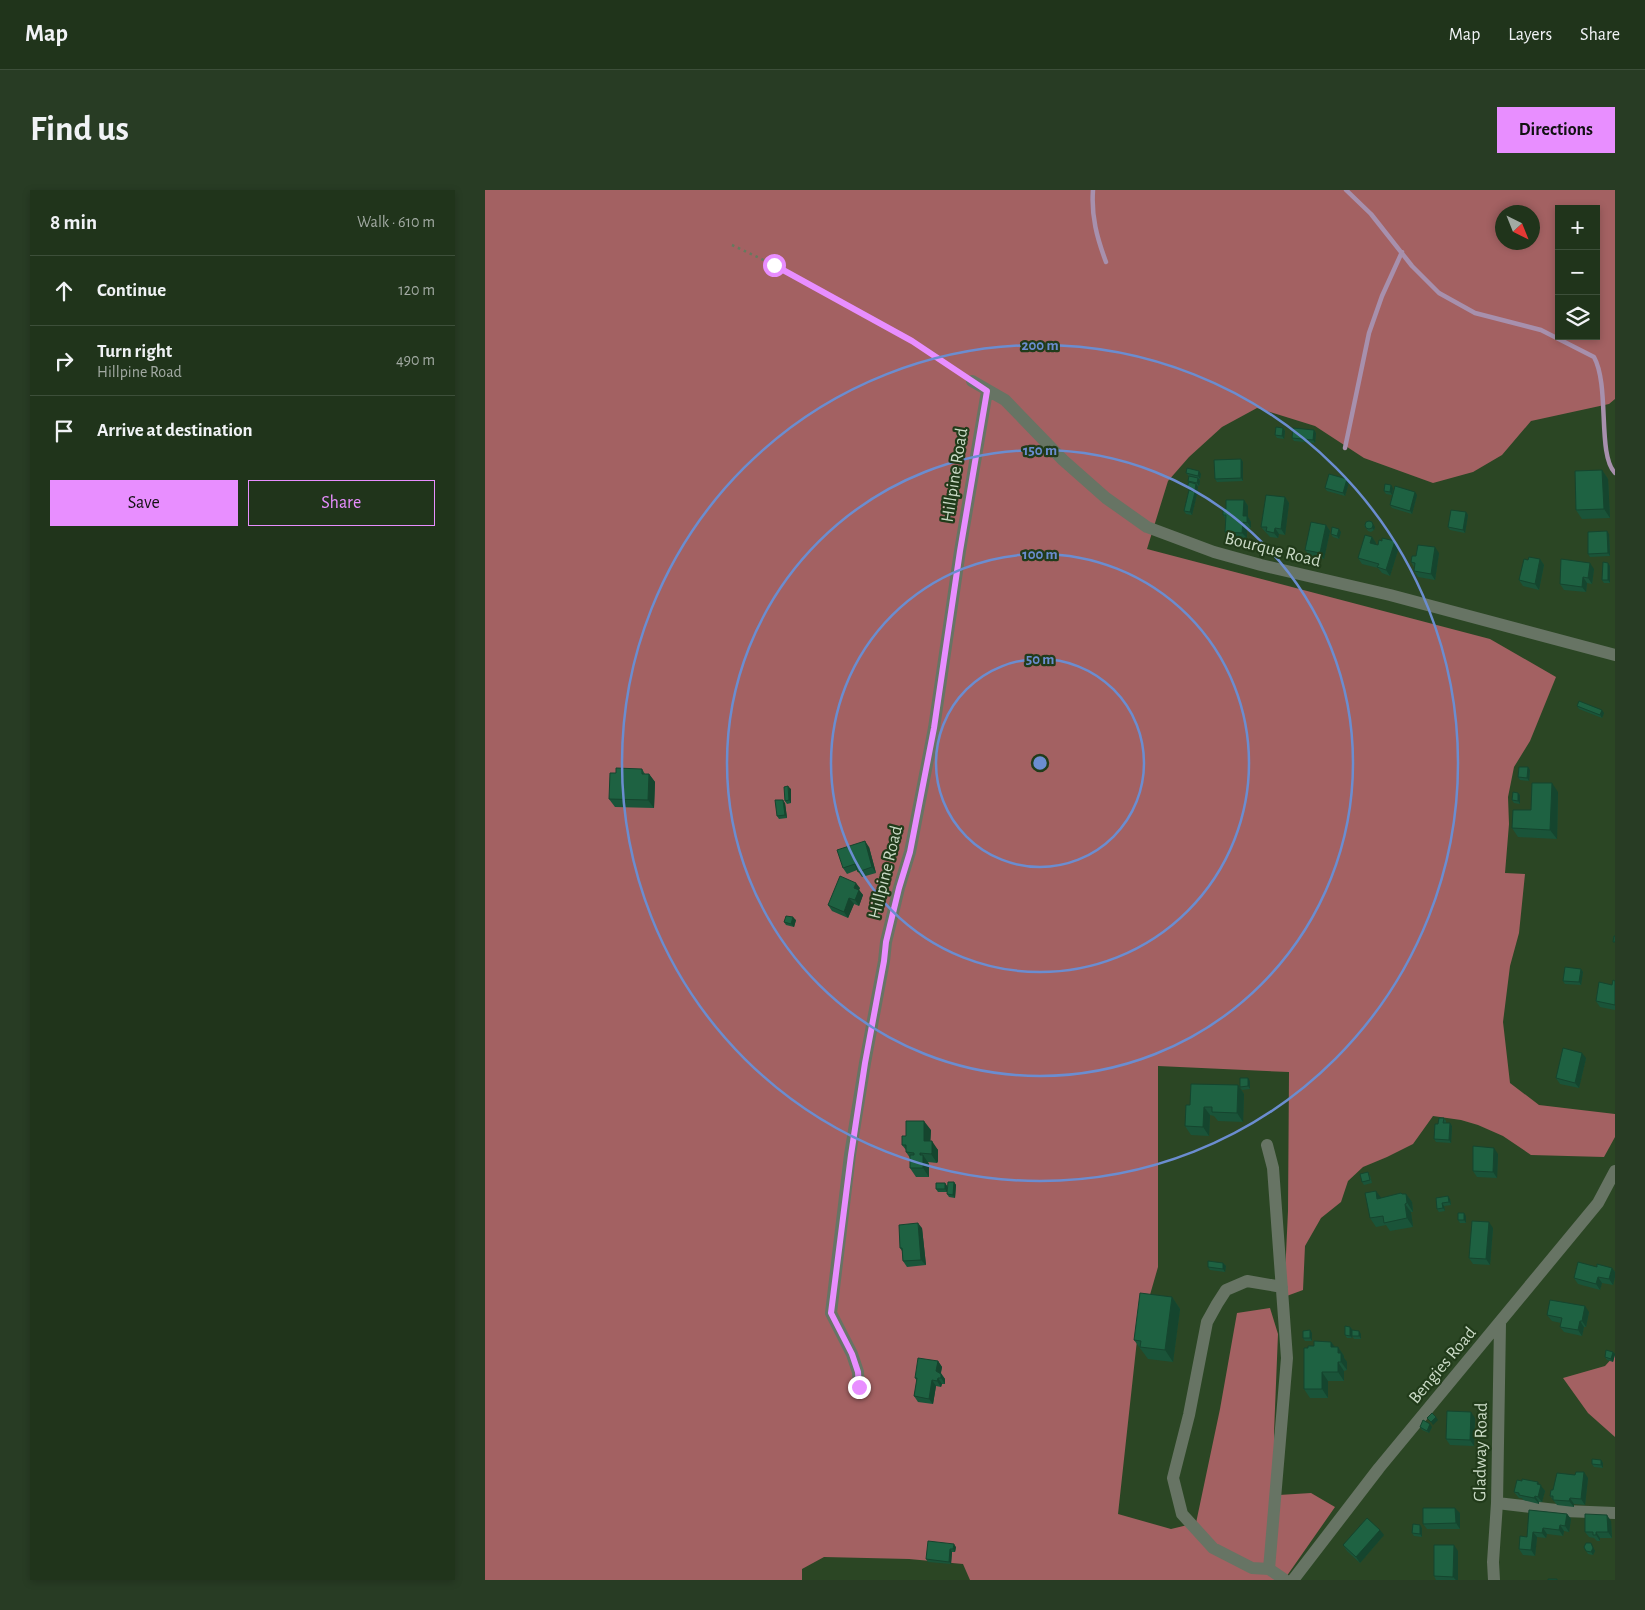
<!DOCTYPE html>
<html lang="en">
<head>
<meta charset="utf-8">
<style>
	:root { --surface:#20341b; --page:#283c24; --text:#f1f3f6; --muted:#a2aaa3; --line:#3d4f3a; --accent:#e88eff }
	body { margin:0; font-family:"Alegreya Sans",sans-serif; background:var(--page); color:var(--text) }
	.controls { position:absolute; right:15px; top:15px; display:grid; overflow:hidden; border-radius:0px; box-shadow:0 2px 8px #0003 }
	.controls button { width:45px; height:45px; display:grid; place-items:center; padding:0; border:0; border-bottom:1px solid var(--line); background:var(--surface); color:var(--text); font:25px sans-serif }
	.compass { position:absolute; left:1010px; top:15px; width:45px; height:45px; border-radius:50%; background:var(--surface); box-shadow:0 2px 8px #0003; rotate:137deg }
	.stop { position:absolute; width:15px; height:15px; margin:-11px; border:4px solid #e88eff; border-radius:50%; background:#fff }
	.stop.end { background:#e88eff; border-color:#fff; box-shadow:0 1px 5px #0008 }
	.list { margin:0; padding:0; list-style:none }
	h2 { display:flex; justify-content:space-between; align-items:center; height:65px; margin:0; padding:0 20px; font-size:21px }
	h2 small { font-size:16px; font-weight:400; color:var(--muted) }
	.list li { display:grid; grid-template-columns:32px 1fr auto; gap:15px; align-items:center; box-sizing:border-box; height:70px; padding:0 20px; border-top:1px solid var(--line) }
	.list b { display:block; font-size:19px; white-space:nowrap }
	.list p { margin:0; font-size:16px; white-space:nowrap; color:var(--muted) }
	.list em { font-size:16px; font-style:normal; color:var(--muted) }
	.actions { display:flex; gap:10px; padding:15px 20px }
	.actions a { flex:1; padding:11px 0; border:1px solid var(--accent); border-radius:0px; text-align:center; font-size:18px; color:var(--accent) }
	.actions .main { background:var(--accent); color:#111 }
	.icon { flex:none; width:28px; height:28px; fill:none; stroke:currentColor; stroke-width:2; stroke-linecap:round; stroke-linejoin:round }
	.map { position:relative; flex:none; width:1130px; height:1390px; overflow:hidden; border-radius:0px }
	header { display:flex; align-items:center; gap:30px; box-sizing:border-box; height:70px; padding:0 25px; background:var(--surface); border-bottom:1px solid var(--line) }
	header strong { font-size:24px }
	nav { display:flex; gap:28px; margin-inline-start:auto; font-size:18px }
	.intro { display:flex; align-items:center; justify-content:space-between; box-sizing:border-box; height:120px; padding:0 30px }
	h1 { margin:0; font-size:35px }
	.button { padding:12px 22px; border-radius:0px; background:var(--accent); color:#111; font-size:18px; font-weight:700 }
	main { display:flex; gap:30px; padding:0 30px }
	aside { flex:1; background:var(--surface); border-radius:0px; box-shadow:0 2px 8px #0003 }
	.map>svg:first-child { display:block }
	.forest { fill:#a36162; fill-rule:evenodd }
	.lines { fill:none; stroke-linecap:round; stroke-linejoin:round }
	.stream { stroke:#a790ad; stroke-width:4.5 }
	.path { stroke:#647b5e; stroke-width:2.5; stroke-dasharray:2.5 4; stroke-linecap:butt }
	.minor { stroke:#677464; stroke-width:12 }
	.wall { fill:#1a5439 }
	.shaded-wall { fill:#15452e }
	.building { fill:#1e6242; stroke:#15452e }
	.route { stroke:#e88eff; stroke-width:6 }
	.ring { fill:none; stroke:#6b8dd0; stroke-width:2.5 }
	.labels { text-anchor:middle; stroke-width:4.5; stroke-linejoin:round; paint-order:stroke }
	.street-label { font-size:18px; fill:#cadac6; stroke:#213b1a }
	.centre { fill:#6b8dd0; stroke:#213b1a; stroke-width:2.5 }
	.ring-label { font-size:15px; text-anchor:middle; font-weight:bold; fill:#6b8dd0; stroke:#213b1a; stroke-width:4.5; stroke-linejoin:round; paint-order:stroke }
</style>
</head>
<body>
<header>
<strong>Map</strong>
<nav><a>Map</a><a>Layers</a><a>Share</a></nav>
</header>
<div class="intro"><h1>Find us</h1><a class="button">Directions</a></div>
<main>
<aside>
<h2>8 min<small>Walk · 610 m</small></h2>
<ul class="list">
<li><svg class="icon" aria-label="ahead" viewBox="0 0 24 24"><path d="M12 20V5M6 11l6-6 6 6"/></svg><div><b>Continue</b></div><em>120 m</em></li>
<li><svg class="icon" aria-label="right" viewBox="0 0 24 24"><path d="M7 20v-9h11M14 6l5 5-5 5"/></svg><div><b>Turn right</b><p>Hillpine Road</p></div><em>490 m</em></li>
<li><svg class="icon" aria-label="arrive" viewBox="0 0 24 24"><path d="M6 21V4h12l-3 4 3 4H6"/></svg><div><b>Arrive at destination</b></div></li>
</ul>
<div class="actions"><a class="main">Save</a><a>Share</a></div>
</aside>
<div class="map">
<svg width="1130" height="1390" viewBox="0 0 1130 1390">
	<rect width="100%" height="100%" fill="#2b4624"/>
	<path class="forest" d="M0,0H1130V209L1124,214L1046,231L1017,265L988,282L948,293L879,268L830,236L772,218L737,237L704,267L683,291L662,359L1005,449L1071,487L1045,551L1029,577L1023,607L1024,634L1020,683L1040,684L1034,743L1025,776L1018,832L1025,893L1054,915L1130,924V947L1119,967L1046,965L1018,946L993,935L976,930L948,926L928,954L902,967L878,977L863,991L856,1012L836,1028L820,1056L818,1100L799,1107L803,1021L804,882L673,876V1077L652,1150L633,1324L686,1339L711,1333L735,1219L752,1123L785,1118L793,1144L789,1243L794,1305L826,1303L850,1317L799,1390H485L478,1374L424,1369L339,1367L317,1379V1390H0ZM1074,19H1111V146H1074ZM1018,22H1048V52H1018Z
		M1130,1165V1247L1103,1223L1078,1188L1120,1176Z"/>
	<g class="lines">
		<path class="stream" d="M608,0C606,26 612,48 621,72
			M861,0L886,24L927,76L954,103L990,123L1056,140L1109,167C1125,196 1112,265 1130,283
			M860,258L884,143L897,106L917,62"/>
		<path class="path" d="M247,55C327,92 403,136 477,184"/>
		<path class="minor" d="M487,191L520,210L578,270L621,308L662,337L729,362L776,375L905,405L1130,465
			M782,955L788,978L802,1168L784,1379L800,1390
			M374,1197L373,1182L367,1164L346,1123L365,965L380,873L399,771L401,752L414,698L425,662L449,538L475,361L502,201
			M1012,1313L1080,1321L1130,1323
			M784,1379L767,1378L728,1358L697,1324L688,1288L704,1225L722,1132L732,1114L741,1100L762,1091L797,1097
			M808,1390L894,1278L1113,1013L1130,981
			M1009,1390L1008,1372L1012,1313L1015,1134"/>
	</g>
	<path class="wall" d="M798,238L800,241L799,249L792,248L790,245Z
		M829,240L831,243L830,253L809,251L807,248Z
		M756,269L758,272V291L732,292L730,289Z
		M1117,280L1123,289L1125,328L1097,329L1091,320Z
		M701,283L716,284L715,289H713L715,291L714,296L711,295L713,297L712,302H711L712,304L707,325L701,324L699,321L704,300L702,297L705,293L703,291L704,286Z
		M862,289L864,292L860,306L842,301L840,298Z
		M906,295L908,298L907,305L901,304L899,301Z
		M932,305L927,324L907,318L905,315Z
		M800,307L804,313L800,345L794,344L793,348L785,347L776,337Z
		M759,310L763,316V327L766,332V338H762V348H744L740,342V328L738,325L741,319Z
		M981,322L983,325L980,343L965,340L963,337Z
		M841,335L845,341L839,369L824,365L820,360Z
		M879,335L890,337L889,340L886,342L883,341Z
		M856,342L854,349L848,347L846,344Z
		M1124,344L1125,366L1105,367L1103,364Z
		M887,347L891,353L890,355H893L897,351H910L914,357L905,386L897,383L893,378L877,374L873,368Z
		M954,363L950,390L933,387L929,381V377L926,372L931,366Z
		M1055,369L1059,375L1054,400L1038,396L1034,390L1043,370Z
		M1125,376V393H1119L1117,390Z
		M1109,379L1107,394L1102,393L1101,402L1079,400L1075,394Z
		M1092,516L1119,523L1117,528L1094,519Z
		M1043,577L1045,580L1044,591L1035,590L1033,587Z
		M157,579L160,584H164L170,592L169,618L130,617L124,609L131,583Z
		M306,599V613L302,614L300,611Z
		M1073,602L1072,649L1033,647L1027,638L1046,620Z
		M1033,603L1035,605V614L1029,613L1027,610Z
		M300,613L302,628L294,629L292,626Z
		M384,657L391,683L377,687L372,680L362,684L358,678Z
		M375,698L374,700L378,705L374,716L369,714L363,728L347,721L343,715Z
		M311,730L309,737L301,735L299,732Z
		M1096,779L1098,782L1096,795L1080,794L1078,791Z
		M1130,791V820L1115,817L1111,811L1127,795Z
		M1101,868L1094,898L1075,894L1071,888Z
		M765,891V899L757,900L755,897Z
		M753,895L759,904L758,932L733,931L729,926L725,925L724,946L706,945L700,936L705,915Z
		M959,928L961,931V933H965L967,936L966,953L951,952L949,949L953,934Z
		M446,940L445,951L453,960V971L452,973L443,972L444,974V987H431L425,978V968L421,962V960L417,955L421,946Z
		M1013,964L1012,988L992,987L988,981Z
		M885,985L887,993L879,995L877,992Z
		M469,992L471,995L470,1008L464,1007L462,1004Z
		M460,993L462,996V1002H453L451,999Z
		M921,1004L927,1012L928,1022H926L928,1037L905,1041L901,1035L891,1037L885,1028L896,1008Z
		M951,1008L965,1009L966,1015L959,1016L960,1021L954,1022L952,1019Z
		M981,1026V1033H975L973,1030Z
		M437,1038L441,1075L422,1077L418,1071L417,1061L415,1058Z
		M1008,1038L1005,1075L988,1074L984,1068Z
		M738,1073L741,1076L740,1082L725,1080L723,1077Z
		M1112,1077L1127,1078L1130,1082V1087L1128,1095L1117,1093L1115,1100L1093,1094L1089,1088Z
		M687,1107L695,1119L688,1172L663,1169L649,1150Z
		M1104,1122L1101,1137H1099L1097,1146L1079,1142L1075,1137L1076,1133L1067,1131L1062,1125Z
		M865,1137L867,1139V1148H862L860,1145Z
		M827,1143V1151H820L818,1148Z
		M876,1144V1149H869L867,1146Z
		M846,1152L850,1157H853L859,1166V1168L862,1172V1180L859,1181V1191H843V1208H825L819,1199L823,1158Z
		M1128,1162L1130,1165L1128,1172L1122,1170L1120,1167Z
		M453,1171L457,1177L456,1183L460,1189V1194H457L456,1197L451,1196L448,1214L433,1212L429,1206L432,1191L430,1188Z
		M990,1228L989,1256L965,1255L961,1249Z
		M935,1237H947L944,1243L937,1240Z
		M1116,1270L1118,1273V1278L1109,1277L1107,1274Z
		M1103,1288L1100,1315L1089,1314V1317L1072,1315L1065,1306L1068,1300Z
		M1055,1295L1060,1301L1057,1312H1054V1314L1038,1310L1037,1308H1034L1029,1302Z
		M1044,1320L1082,1324L1086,1329L1084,1342L1079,1341L1078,1346L1062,1344L1061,1348L1052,1347L1050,1366L1038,1365L1034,1359L1042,1347Z
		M975,1323V1339H942L938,1334Z
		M1126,1331L1127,1348H1115V1351H1112L1109,1348L1104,1347L1100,1342Z
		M935,1335L937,1338V1347L929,1346L927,1343Z
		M899,1345L875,1373L862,1361L858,1355Z
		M471,1357L470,1362H467L466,1374L443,1372L441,1369Z
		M1099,1357L1110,1361L1108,1365L1103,1364Z
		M973,1361V1390H951L949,1386Z"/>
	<path class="shaded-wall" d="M798,238L800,241L799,249L797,246Z
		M829,240L831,243L830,253L828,250Z
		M756,269L758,272V291L756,288Z
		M1117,280L1123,289L1125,328L1119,319Z
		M714,281L716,284L715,289L713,286Z
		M713,288L715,291L714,296L712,293Z
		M862,289L864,292L860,306L858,303Z
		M711,294L713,297L712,302L710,300Z
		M906,295L908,298L907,305L905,302Z
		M710,302L712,304L707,325L705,322Z
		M930,302L932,305L927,324L925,321Z
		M800,307L804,313L800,345L796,339Z
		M759,310L763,316V327L766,332V338L758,326Z
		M981,322L983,325L980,343L978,340Z
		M886,331L890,337L889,340L887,338Z
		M758,332L762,338V348L757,343Z
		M841,335L845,341L839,369L835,363Z
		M790,338L794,344L793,348L789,343Z
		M854,339L856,342L854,349L852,346Z
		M1122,341L1124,344L1125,366L1123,363Z
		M887,347L891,353L889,359L885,353Z
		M910,351L914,357L905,386L901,380Z
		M950,357L954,363L950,390L946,384Z
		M1055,369L1059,375L1054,400L1050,394Z
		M1105,373L1109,379L1107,394L1103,388Z
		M1123,373L1125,376V393L1123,390Z
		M1098,387L1102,393L1101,402L1097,397Z
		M1117,520L1119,523L1117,528L1115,525Z
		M1043,577L1045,580L1044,591L1042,588Z
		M164,584L170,592L169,618L163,610Z
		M1067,593L1073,602L1072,649L1065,640Z
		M303,596L306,599V613L304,610Z
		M1033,603L1035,605V614L1033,611Z
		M298,610L300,613L302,628L300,625Z
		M380,651L384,657L391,683L387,677Z
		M371,693L375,698L374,700L378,705L374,716L370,710L369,698Z
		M364,708L369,714L363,728L359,722Z
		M308,727L311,730L309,737L306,734Z
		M1096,779L1098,782L1096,795L1094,792Z
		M1097,863L1101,868L1094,898L1090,893Z
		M763,888L765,891V899L763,896Z
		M753,895L759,904L758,932L752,923Z
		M719,917L725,925L724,946L718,937Z
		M439,931L446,940L445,960L439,951Z
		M965,933L967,936L966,953L964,950Z
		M447,951L453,960V971L452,973L446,964Z
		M1009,958L1013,964L1012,988L1008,982Z
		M435,963L438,968V965L444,974V987L438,978Z
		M469,992L471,995L470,1008L468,1005Z
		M460,993L462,996V1002L460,999Z
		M891,1001L897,1009H892Z
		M916,1003L922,1011L921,1004L927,1012L928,1022Z
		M963,1006L965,1009L966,1015L964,1012Z
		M957,1013L959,1016L960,1021L958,1018Z
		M920,1014L926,1022L928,1037L922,1028Z
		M979,1023L981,1026V1033L979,1030Z
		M1004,1032L1008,1038L1005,1075L1001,1069Z
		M433,1033L437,1038L441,1075L436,1070Z
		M738,1073L741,1076L740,1082L738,1079Z
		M1127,1078L1130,1082V1087L1128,1095L1124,1089Z
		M1113,1087L1117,1093L1115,1100L1111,1094Z
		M687,1107L695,1119L688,1172L680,1160Z
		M1100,1116L1104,1122L1101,1137L1097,1131Z
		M1095,1131L1099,1137L1097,1146L1093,1140Z
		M865,1137L867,1139V1148L865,1146Z
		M825,1140L827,1143V1151L825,1148Z
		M874,1141L876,1144V1149L874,1146Z
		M846,1152L852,1160L846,1157Z
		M853,1157L859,1166V1168L862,1172V1180L856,1172L853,1163Z
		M1128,1162L1130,1164L1128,1172L1126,1169Z
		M453,1171L457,1177L455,1186L451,1181Z
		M853,1172L859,1181V1191L853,1182Z
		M837,1182L843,1191V1208L837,1199Z
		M456,1184L460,1189V1194L456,1188Z
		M453,1188L457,1194L456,1197L452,1191Z
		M447,1190L451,1196L448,1214L444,1209Z
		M986,1222L990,1228L989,1256L985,1250Z
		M951,1227L953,1230L948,1235L946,1232Z
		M945,1234L947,1237L944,1243L942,1241Z
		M1116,1270L1118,1273V1278L1116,1275Z
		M1099,1282L1103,1288L1100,1315L1096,1309Z
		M1053,1292L1060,1301L1057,1312L1053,1307L1052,1294Z
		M1050,1306L1054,1312V1314L1049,1308Z
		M1085,1308L1089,1314V1317L1084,1311Z
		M970,1318L975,1323V1339L971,1333Z
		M1082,1324L1086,1329L1084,1342L1080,1336Z
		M1122,1325L1126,1331L1127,1348L1123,1342Z
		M935,1335L937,1338V1347L935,1344Z
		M1075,1335L1079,1341L1078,1346L1074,1340Z
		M1058,1338L1062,1344L1061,1348L1057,1343Z
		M895,1340L899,1345L875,1373L871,1367Z
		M1048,1342L1052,1347L1050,1366L1046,1360Z
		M1111,1342L1115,1348V1351L1111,1345Z
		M1106,1353L1110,1361L1108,1365L1106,1362Z
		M469,1354L471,1357L470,1362L468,1359Z
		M969,1355L973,1361V1390H971L968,1387Z
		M465,1359L467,1362L466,1374L464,1372Z"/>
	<path class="building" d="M791,237L798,238L797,246L790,245Z
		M808,238L829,240L828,250L807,248Z
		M756,269V288L730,289L729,270Z
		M702,278L714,281L713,286L701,283Z
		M1117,280L1119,319L1091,320L1090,281Z
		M844,284L862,289L858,303L840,298Z
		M704,286L713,288L712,293L703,291Z
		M704,292L711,294L710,300L702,297Z
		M900,294L906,295L905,302L899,301Z
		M910,296L930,302L925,321L905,315Z
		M704,300L710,302L705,322L699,321Z
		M781,305L800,307L796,339L790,338L789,343L781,341L782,337H776Z
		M741,310H759L758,326H762V333L758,332L757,343L740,342L741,325H738V319H741Z
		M966,320L981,322L978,340L963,337Z
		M880 335a4 4 0 1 1 8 0a4 4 0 1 1-8 0Z
		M826,332L841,335L835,363L820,360Z
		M847,337L854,339L852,346L846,344Z
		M1122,341L1123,363L1103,364V342Z
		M880,345L887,347L885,353L893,355L894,350L897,351V348L910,351L901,380L892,377L894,374L873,368Z
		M933,355L950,357L946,384L929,381L930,373L926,372L927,366H931Z
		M1044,367L1055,369L1050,394L1034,390L1039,369L1043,370Z
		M1076,369L1105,373L1103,388L1098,387L1097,397L1075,394Z
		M1118,372L1123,373V390H1117Z
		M1094,511L1117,520L1115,525L1092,516Z
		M1034,577H1043L1042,588L1033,587Z
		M131,578L157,579V584H164L163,610L124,609L125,583H131Z
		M1047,593H1067L1065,640L1027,638L1028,620H1046Z
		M303,596L304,610L300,611L299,597Z
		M1028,602L1033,603V611L1027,610Z
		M290,610H298L300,625L292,626Z
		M380,651L387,677L373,682L370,674L358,678L352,660Z
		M355,686L371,693L369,698L374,700L370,710L364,708L359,722L343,715Z
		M301,726L308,727L306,734L299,732Z
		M1129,746H1130V752H1128Z
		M1080,777L1096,779L1094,792L1078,791Z
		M1128,790L1130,791V815L1111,811L1114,792L1127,795Z
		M1078,858L1097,863L1090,893L1071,888Z
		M755,888H763V896L755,897Z
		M706,894L753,895L752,923L727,922V917H719L718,937L700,936L701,915H705Z
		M954,928H959L958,933H965L964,950L949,949L950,934H953Z
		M421,931H439V951H447V963L446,964L435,963V965H438V978H425V965H429V963L421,962V955H417V946H421Z
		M988,956L1009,958L1008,982L988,981Z
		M883,982L885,990L877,992L875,984Z
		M463,992H469L468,1005L462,1004Z
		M451,993H460V999H451Z
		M891,1001L892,1009L916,1003L917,1004H921L922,1013L920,1014L922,1028L899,1033L898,1026L885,1028L880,1003Z
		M963,1006L964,1012L957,1013L958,1018L952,1019L951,1008Z
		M973,1023H979V1030H973Z
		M987,1031L1004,1032L1001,1069L984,1068Z
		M433,1033L436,1070L418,1071L417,1058H415L414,1035Z
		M723,1071L738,1073V1079L723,1077Z
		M1093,1072L1112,1077V1074L1127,1078L1124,1089L1113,1087L1111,1094L1089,1088Z
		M655,1103L687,1107L680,1160L655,1157L656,1151L649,1150Z
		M1065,1110L1100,1116L1097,1131H1095L1093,1140L1075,1137L1077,1128L1062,1125Z
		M860,1136L865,1137V1146L860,1145Z
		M825,1140V1148H818V1141Z
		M867,1140L874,1141V1146H867Z
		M829,1151L846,1152V1157H853V1163H856V1172H853V1182H837V1199H819V1158H823V1156H829Z
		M1121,1160L1128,1162L1126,1169L1120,1167Z
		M433,1168L453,1171L451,1181L456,1184V1188H453L452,1191L447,1190L444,1209L429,1206L432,1188H430Z
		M962,1221L986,1222L985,1250L961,1249Z
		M947,1223L951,1227L946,1232L942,1228Z
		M938,1230L945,1234L942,1241L935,1237Z
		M1107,1269L1116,1270V1275L1107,1274Z
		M1091,1282H1099L1096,1309L1085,1308L1084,1311L1068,1310V1306H1065L1066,1300H1068L1072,1283L1090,1285Z
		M1037,1289L1053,1292L1052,1294L1056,1295L1053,1307L1050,1306L1049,1308L1034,1305V1303L1029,1302L1032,1290L1037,1291Z
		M938,1318H970L971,1333L938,1334Z
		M1044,1320L1082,1324L1080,1336L1075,1335L1074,1340L1058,1338L1057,1343L1048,1342L1046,1360L1034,1359L1035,1346L1042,1347Z
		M1100,1324L1122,1325L1123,1342H1111V1345H1108V1342H1100Z
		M882,1328L895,1340L871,1367L858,1355Z
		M928,1334L935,1335V1344L927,1343Z
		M443,1351L469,1354L468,1359H465L464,1372L441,1369Z
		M1101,1353H1106L1108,1358L1106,1362L1101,1361L1099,1357Z
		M949,1355H969L968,1387L949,1386Z
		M1063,1389H1072V1390H1063Z"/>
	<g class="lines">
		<path class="route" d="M289,75L427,151L502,201L475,361L449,538L425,662L414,698L401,752L399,771L380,873L366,965L346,1123L367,1164L373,1182L374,1197"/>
	</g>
	<g class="ring">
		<circle cx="555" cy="573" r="104"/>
		<circle cx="555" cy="573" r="209"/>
		<circle cx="555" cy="573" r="313"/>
		<circle cx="555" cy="573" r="418"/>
	</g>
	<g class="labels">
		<g class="street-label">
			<text transform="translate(469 285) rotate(-81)" y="6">Hillpine Road</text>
			<text transform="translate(788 359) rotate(14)" y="6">Bourque Road</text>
			<text transform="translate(400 682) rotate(-76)" y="6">Hillpine Road</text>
			<text transform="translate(957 1175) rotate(-50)" y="6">Bengies Road</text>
			<text transform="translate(995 1262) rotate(-89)" y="6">Gladway Road</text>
		</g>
	</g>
	<circle cx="555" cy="573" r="8" class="centre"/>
	<g class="ring-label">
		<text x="555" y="160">200 m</text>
		<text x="555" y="265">150 m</text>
		<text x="555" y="369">100 m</text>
		<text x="555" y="474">50 m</text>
	</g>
</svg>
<div class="controls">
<button>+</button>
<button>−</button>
<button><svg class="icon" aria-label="layers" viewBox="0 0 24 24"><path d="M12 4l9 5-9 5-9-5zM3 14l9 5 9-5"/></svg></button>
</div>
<svg class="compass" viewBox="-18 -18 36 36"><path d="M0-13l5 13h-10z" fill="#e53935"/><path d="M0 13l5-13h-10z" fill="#a2aaa3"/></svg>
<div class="stop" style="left:289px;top:75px"></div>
<div class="stop end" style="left:374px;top:1197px"></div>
</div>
</main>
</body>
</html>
